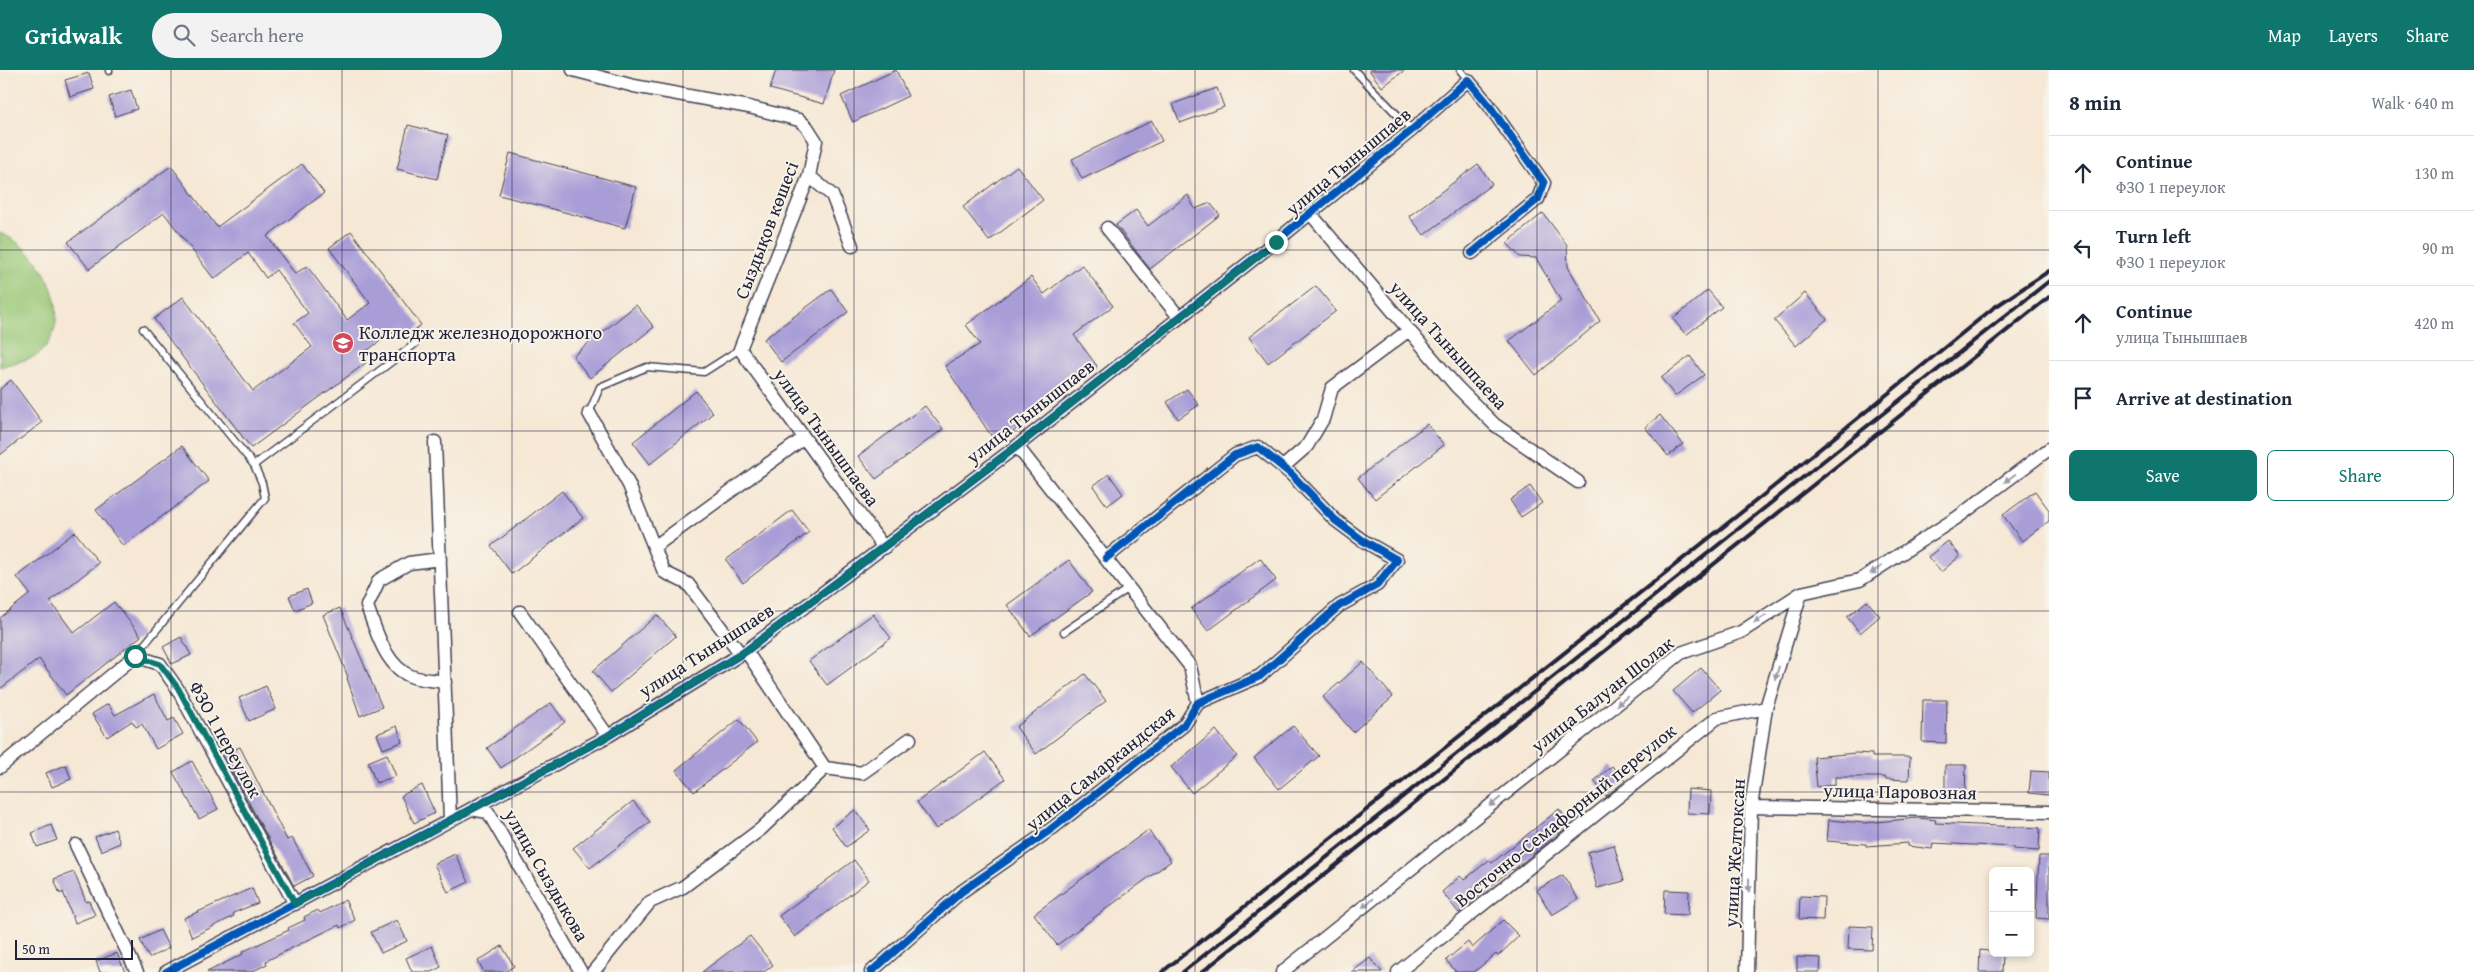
<!DOCTYPE html>
<html lang="en">
<head>
<meta charset="utf-8">
<style>
	:root { --surface:#fff; --page:#f2f2f3; --text:#1f2937; --muted:#747a83; --line:#e0e1e3; --accent:#0f766e }
	body { margin:0; font-family:"Gentium Book Plus",serif; background:var(--page); color:var(--text) }
	.controls { position:absolute; right:15px; bottom:15px; display:grid; overflow:hidden; border-radius:8px; box-shadow:0 2px 8px #0003 }
	.controls button { width:45px; height:45px; display:grid; place-items:center; padding:0; border:0; border-bottom:1px solid var(--line); background:var(--surface); color:var(--text); font:25px sans-serif }
	.scale { position:absolute; left:15px; bottom:12px; width:118px; box-sizing:border-box; padding-left:5px; border:2px solid #22223b; border-top:0; font-size:14px; line-height:18px; white-space:nowrap; color:#22223b; -webkit-text-stroke:4px #f7f3e8; paint-order:stroke }
	.stop { position:absolute; width:15px; height:15px; margin:-11px; border:4px solid #0f766e; border-radius:50%; background:#fff }
	.stop.end { background:#0f766e; border-color:#fff; box-shadow:0 1px 5px #0008 }
	.list { margin:0; padding:0; list-style:none }
	h2 { display:flex; justify-content:space-between; align-items:center; height:65px; margin:0; padding:0 20px; font-size:21px }
	h2 small { font-size:16px; font-weight:400; color:var(--muted) }
	.list li { display:grid; grid-template-columns:32px 1fr auto; gap:15px; align-items:center; box-sizing:border-box; height:75px; padding:0 20px; border-top:1px solid var(--line) }
	.list b { display:block; font-size:19px; white-space:nowrap }
	.list p { margin:0; font-size:16px; white-space:nowrap; color:var(--muted) }
	.list em { font-size:16px; font-style:normal; color:var(--muted) }
	.actions { display:flex; gap:10px; padding:15px 20px }
	.actions a { flex:1; padding:11px 0; border:1px solid var(--accent); border-radius:8px; text-align:center; font-size:18px; color:var(--accent) }
	.actions .main { background:var(--accent); color:#fff }
	.icon { flex:none; width:28px; height:28px; fill:none; stroke:currentColor; stroke-width:2; stroke-linecap:round; stroke-linejoin:round }
	.map { position:relative; flex:none; width:2049px; height:902px; overflow:hidden }
	header { display:flex; align-items:center; gap:30px; box-sizing:border-box; height:70px; padding:0 25px; background:var(--accent); color:#fff }
	header strong { font-size:24px }
	nav { display:flex; gap:28px; margin-inline-start:auto; font-size:18px }
	.search { width:350px; height:45px; background:var(--page); display:flex; align-items:center; gap:12px; box-sizing:border-box; padding:0 18px; border-radius:28px; color:var(--muted); font-size:19px }
	main { display:flex }
	aside { flex:1; background:var(--surface) }
	.map>svg:first-child { display:block }
	.green { fill:#98c776; stroke:#5d7458 }
	.building { fill:#a99dd7 }
	.lines { fill:none; stroke-linecap:round; stroke-linejoin:round }
	.lane-casing { stroke:#424052; stroke-width:9 }
	.street-casing { stroke:#424052; stroke-width:15 }
	.lane { stroke:#fff; stroke-width:6 }
	.street { stroke:#fff; stroke-width:12 }
	.rail { stroke:#22223b; stroke-width:4 }
	.cycleway-casing { stroke:#f7f3e8; stroke-width:11 }
	.cycleway { stroke:#0057b8; stroke-width:8 }
	.oneway { fill:#9c9ca7 }
	.route { stroke:#0f766e; stroke-width:6 }
	.grid { fill:none; stroke:#22223b; stroke-width:1; stroke-opacity:0.55 }
	.labels { text-anchor:middle; stroke-width:4; stroke-linejoin:round; paint-order:stroke }
	.street-label { font-size:19px; fill:#22223b; stroke:#f7f3e8 }
	.poi-label { font-size:19px; fill:#22223b; stroke:#f7f3e8; text-anchor:start }
</style>
</head>
<body>
<header>
<strong>Gridwalk</strong>
<div class="search"><svg class="icon" aria-label="search" viewBox="0 0 24 24"><circle cx="10" cy="10" r="6"/><path d="M15 15l6 6"/></svg>Search here</div>
<nav><a>Map</a><a>Layers</a><a>Share</a></nav>
</header>
<main>
<div class="map">
<svg width="2049" height="902" viewBox="0 0 2049 902">
	<rect width="100%" height="100%" fill="#f7f3e8"/>
	<filter id="ink" filterUnits="userSpaceOnUse"><feTurbulence type="fractalNoise" baseFrequency=".02" numOctaves="2"/><feDisplacementMap in="SourceGraphic" scale="10" xChannelSelector="R" yChannelSelector="G"/><feConvolveMatrix kernelMatrix="1 2 1 2 8 2 1 2 1" color-interpolation-filters="sRGB"/></filter>
	<filter id="wash" filterUnits="userSpaceOnUse"><feTurbulence type="fractalNoise" baseFrequency=".0096" numOctaves="4" result="noise"/><feDisplacementMap in="SourceGraphic" scale="20" xChannelSelector="R" yChannelSelector="G"/><feGaussianBlur stdDeviation="1.12" result="paint"/><feColorMatrix in="noise" values="0 0 0 0 0 0 0 0 0 0 0 0 0 0 0 0 0 1.4 0 .05"/><feComposite in="paint" operator="in"/></filter>
	<g filter="url(#wash)">
		<rect width="100%" height="100%" fill="#f6e8d5"/>
		<path class="green" d="M0,163C42,179 79,246 40,283C32,290 11,293 0,297Z"/>
		<g id="blocks">
			<path class="building" d="M776,0H834L824,34L770,19Z
				M896,0L908,26L853,52L841,26Z
				M1369,0H1405L1382,17Z
				M89,3L94,19L70,27L65,10Z
				M1217,18L1224,37L1180,53L1173,34Z
				M131,20L137,39L115,46L109,27Z
				M1152,51L1162,71L1082,109L1072,89Z
				M408,55L448,65L437,109L397,99Z
				M510,83L636,117L625,158L499,125Z
				M302,94L324,123L267,166L295,204L307,196L347,250L370,233L329,178L351,161L421,255L402,269L395,260L361,285L367,292L251,378L154,249L183,227L253,321L312,277L294,253L308,243L276,200L266,208L248,183L214,209L164,143L89,199L68,172L171,96L217,157Z
				M1478,94L1492,114L1424,165L1409,146Z
				M1017,96L1043,130L989,171L963,137Z
				M1188,125L1195,139L1210,133L1220,145L1150,199L1116,155L1136,140L1148,156Z
				M1543,143L1567,175L1568,197L1600,251L1536,305L1509,271L1561,231L1536,188L1520,187L1507,173Z
				M1082,195L1113,236L1074,265L1097,296L1015,356L1017,359L996,373L945,296L980,274L966,255L1031,207L1044,224Z
				M1316,216L1336,241L1268,293L1249,267Z
				M831,219L848,242L781,292L764,269Z
				M1708,220L1722,237L1686,265L1673,249Z
				M1805,223L1827,249L1796,276L1774,250Z
				M636,235L654,257L590,308L573,286Z
				M1690,286L1704,305L1675,326L1661,308Z
				M11,310L42,352L0,385V319Z
				M1187,319L1199,335L1178,349L1167,332Z
				M696,321L713,343L650,394L633,372Z
				M925,336L943,359L876,409L858,386Z
				M1660,345L1683,374L1668,386L1645,357Z
				M1427,354L1444,375L1375,429L1358,408Z
				M182,376L209,411L123,476L96,440Z
				M1109,404L1123,424L1107,436L1093,416Z
				M1530,416L1542,433L1521,447L1510,430Z
				M562,421L583,448L512,504L491,476Z
				M2035,421L2049,440V451L2022,471L2003,445Z
				M792,440L809,462L743,513L726,490Z
				M75,462L99,493L50,531L74,563L114,532L141,566L66,625L39,589L0,619V548L30,524L17,507Z
				M1948,471L1960,486L1941,502L1928,487Z
				M1260,488L1276,510L1208,561L1191,539Z
				M1069,490L1092,522L1030,566L1007,535Z
				M307,519L312,533L295,540L289,526Z
				M1867,531L1880,546L1860,563L1847,547Z
				M340,538L382,637L360,646L347,608L348,607L323,545Z
				M873,544L891,568L827,615L809,591Z
				M657,545L676,566L611,622L593,601Z
				M181,567L191,585L172,594L163,577Z
				M1363,592L1393,627L1353,662L1323,627Z
				M1701,598L1720,620L1692,643L1673,621Z
				M1085,604L1106,631L1036,684L1016,657Z
				M266,616L276,639L249,651L239,628Z
				M154,624L168,651L174,648L183,664L156,679L142,654L136,657L132,651L107,667L92,644L108,634L115,645Z
				M1923,630H1947L1946,673L1922,672Z
				M551,633L565,652L501,698L487,678Z
				M739,649L757,672L694,722L676,700Z
				M397,656L402,672L383,679L377,664Z
				M1293,656L1319,686L1279,719L1254,688Z
				M1216,660L1237,686L1192,723L1171,697Z
				M240,677L287,770L292,768L313,806L294,816L223,685Z
				M985,682L1005,709L936,759L917,732Z
				M1856,683L1872,684V687H1910L1909,710L1885,709V707H1835V715L1817,717L1814,687Z
				M387,684L396,706L376,713L368,692Z
				M192,691L218,739L199,749L173,702Z
				M66,695L71,709L52,717L46,703Z
				M1945,695H1966L1965,723H1945Z
				M1612,696L1625,711L1606,726L1594,711Z
				M2031,701L2049,702V725L2029,723Z
				M422,715L435,743L414,753L401,726Z
				M1688,719L1711,721L1710,744L1687,743Z
				M633,731L650,752L590,798L573,778Z
				M1559,739L1571,754L1513,800L1511,799L1459,843L1442,822L1460,806L1464,810L1489,790L1492,793Z
				M855,740L870,760L846,777L832,757Z
				M1918,748L1936,750L1935,753L2040,758L2039,781L2013,779L2014,777L1933,773L1932,779L1908,776V773L1866,776V774L1827,771L1829,750L1865,753Z
				M51,755L57,770L37,777L32,763Z
				M115,759L120,773L101,781L95,767Z
				M1148,760L1171,791L1057,875L1034,844Z
				M1614,775L1624,811L1597,818L1588,782Z
				M455,784L469,812L448,822L434,794Z
				M2039,786H2049V849L2036,848Z
				M854,790L869,810L795,867L779,846Z
				M74,802L86,832L89,831L95,845L75,853L63,822L60,824L54,809Z
				M1563,805L1578,829L1552,845L1537,820Z
				M252,818L258,833L233,843L234,846L192,867L184,848Z
				M1665,820L1689,821L1688,845L1664,844Z
				M1800,826L1824,827L1823,850L1799,849Z
				M345,830L355,850L340,858L339,855L310,869L266,891L267,894L251,902H207L243,884L242,882L289,860L288,858L305,850L304,847L318,840L320,843Z
				M397,850L407,871L381,883L371,862Z
				M1503,850L1519,866L1498,886L1496,884L1474,902H1456L1446,890L1468,872L1472,878Z
				M1849,856L1873,857L1872,880L1848,879Z
				M160,860L169,878L149,888L140,870Z
				M750,866L773,895L764,902H702Z
				M432,876L441,897L431,902H412L406,888Z
				M502,876L514,896L505,902H484L478,891Z
				M1980,880L2003,883L2002,902H1979Z
				M117,883L125,902H100L96,891Z
				M1797,887L1821,888L1820,902H1797Z
				M1370,888L1382,902H1352Z"/>
		</g>
	</g>
	<g filter="url(#ink)">
		<use href="#blocks" fill-opacity="0" stroke="#424052" stroke-width="1"/>
		<g class="lines">
			<g class="lane-casing">
				<path id="lane" d="M109,0V1
					M1354,0L1412,60
					M1460,0L1468,10
					M143,259L254,395
					M589,343L600,317L647,297L704,302L740,279
					M1064,562L1129,518
					M135,586L265,428L262,413L254,395L415,274"/>
			</g>
			<g class="street-casing">
				<path id="street" d="M573,0L634,16L749,37L799,50L807,57L816,71L809,106L740,279L884,478
					M809,106L832,125L852,176
					M1310,143L1456,316L1495,355L1578,412
					M1107,158L1179,247
					M589,343L629,415L664,502L688,514L740,583
					M435,372L450,750
					M1017,376L1190,596L1198,633
					M1283,397L1307,376L1323,349L1332,318L1409,260
					M654,477L804,368
					M440,489L409,493L379,510L367,536C376,561 386,598 413,607C422,610 435,610 445,612
					M520,542L608,666
					M746,581L825,698L862,703L910,669
					M0,697L135,586L160,594L177,618L295,834
					M1751,737L2049,742
					M471,739L488,742L581,902
					M76,775L137,902
					M166,902L608,666L746,581L1017,376L1275,172L1412,60L1468,10L1488,34L1544,113L1538,129L1472,183
					M593,902L650,832L683,817L761,759L825,698
					M871,902L961,822L1050,760L1184,655L1198,633L1260,606L1339,536L1377,515L1397,490L1362,470L1335,450L1291,404L1258,377L1235,385L1106,488
					M1282,902L1681,583L1741,562L1801,523L1860,510L1958,447L2049,379
					M1398,902L1717,648L1766,638
					M1747,902L1751,737L1766,638L1801,523"/>
			</g>
			<use href="#lane" class="lane"/>
			<use href="#street" class="street"/>
			<path class="rail" d="M1162,902L1762,426L1992,239L2049,201
				M1183,902L2049,211
				M1202,902L2049,227"/>
			<g class="cycleway-casing">
				<path id="cycleway" d="M166,902L608,666L746,581L1017,376L1275,172L1412,60L1468,10L1488,34L1544,113L1538,129L1472,183
					M871,902L961,822L1050,760L1184,655L1198,633L1260,606L1339,536L1377,515L1397,490L1362,470L1335,450L1291,404L1258,377L1235,385L1106,488"/>
			</g>
			<use href="#cycleway" class="cycleway"/>
		</g>
		<defs><path id="oneway-solid" d="M-6-.8H1V-3.2L6.5 0L1 3.2V.8H-6Z" transform="scale(1.25)"/></defs>
		<g class="oneway">
			<use href="#oneway-solid" transform="translate(2010 408) rotate(143)"/>
			<use href="#oneway-solid" transform="translate(1876 500) rotate(147)"/>
			<use href="#oneway-solid" transform="translate(1760 549) rotate(147)"/>
			<use href="#oneway-solid" transform="translate(1777 603) rotate(106)"/>
			<use href="#oneway-solid" transform="translate(1622 631) rotate(141)"/>
			<use href="#oneway-solid" transform="translate(1495 732) rotate(141)"/>
			<use href="#oneway-solid" transform="translate(1749 815) rotate(91)"/>
			<use href="#oneway-solid" transform="translate(1368 833) rotate(141)"/>
		</g>
	</g>
	<g class="lines" filter="url(#ink)">
		<path class="route" d="M135,586L160,594L178,618L295,834L608,666L746,581L1017,376L1276,172"/>
	</g>
	<path class="grid" d="M171,0V902M342,0V902M512,0V902M683,0V902M854,0V902M1024,0V902M1195,0V902M1366,0V902M1537,0V902M1708,0V902M1878,0V902M0,180H2049M0,361H2049M0,541H2049M0,722H2049"/>
	<defs>
		<g id="university-disc" transform="scale(1.125)"><circle r="9.5" fill="#d1495b" stroke="#f7f3e8"/><path d="M0-5L7-2L0 1L-7-2ZM-4 1L0 2.5L4 1V4Q0 6-4 4Z" fill="#fff"/></g>
	</defs>
	<g fill-rule="evenodd">
		<use href="#university-disc" x="343" y="273"/>
	</g>
	<g class="labels">
		<g class="street-label">
			<text transform="translate(1348 91) rotate(-40)" y="7">улица Тынышпаев</text>
			<text transform="translate(766 160) rotate(-69)" y="7">Сыздықов көшесі</text>
			<text transform="translate(1449 275) rotate(48)" y="7">улица Тынышпаева</text>
			<text transform="translate(1030 341) rotate(-38)" y="7">улица Тынышпаев</text>
			<text transform="translate(827 367) rotate(54)" y="7">улица Тынышпаева</text>
			<text transform="translate(706 580) rotate(-33)" y="7">улица Тынышпаев</text>
			<text transform="translate(1602 624) rotate(-38)" y="7">улица Балуан Шолак</text>
			<text transform="translate(226 669) rotate(61)" y="7">ФЗО 1 переулок</text>
			<text transform="translate(1100 698) rotate(-39)" y="7">улица Самаркандская</text>
			<text transform="translate(1900 721) rotate(1)" y="7">улица Паровозная</text>
			<text transform="translate(1565 745) rotate(-39)" y="7">Восточно-Семафорный переулок</text>
			<text transform="translate(1734 783) rotate(-87)" y="7">улица Желтоксан</text>
			<text transform="translate(547 805) rotate(60)" y="7">улица Сыздыкова</text>
		</g>
		<g class="poi-label">
			<text x="359" y="269">Колледж железнодорожного<tspan x="359" dy="22">транспорта</tspan></text>
		</g>
	</g>
</svg>
<div class="controls">
<button>+</button>
<button>−</button>
</div>
<div class="scale">50 m</div>
<div class="stop" style="left:135px;top:586px"></div>
<div class="stop end" style="left:1276px;top:172px"></div>
</div>
<aside>
<h2>8 min<small>Walk · 640 m</small></h2>
<ul class="list">
<li><svg class="icon" aria-label="ahead" viewBox="0 0 24 24"><path d="M12 20V5M6 11l6-6 6 6"/></svg><div><b>Continue</b><p>ФЗО 1 переулок</p></div><em>130 m</em></li>
<li><svg class="icon" aria-label="left" viewBox="0 0 24 24"><path d="M17 20v-9H6M10 6l-5 5 5 5"/></svg><div><b>Turn left</b><p>ФЗО 1 переулок</p></div><em>90 m</em></li>
<li><svg class="icon" aria-label="ahead" viewBox="0 0 24 24"><path d="M12 20V5M6 11l6-6 6 6"/></svg><div><b>Continue</b><p>улица Тынышпаев</p></div><em>420 m</em></li>
<li><svg class="icon" aria-label="arrive" viewBox="0 0 24 24"><path d="M6 21V4h12l-3 4 3 4H6"/></svg><div><b>Arrive at destination</b></div></li>
</ul>
<div class="actions"><a class="main">Save</a><a>Share</a></div>
</aside>
</main>
</body>
</html>
